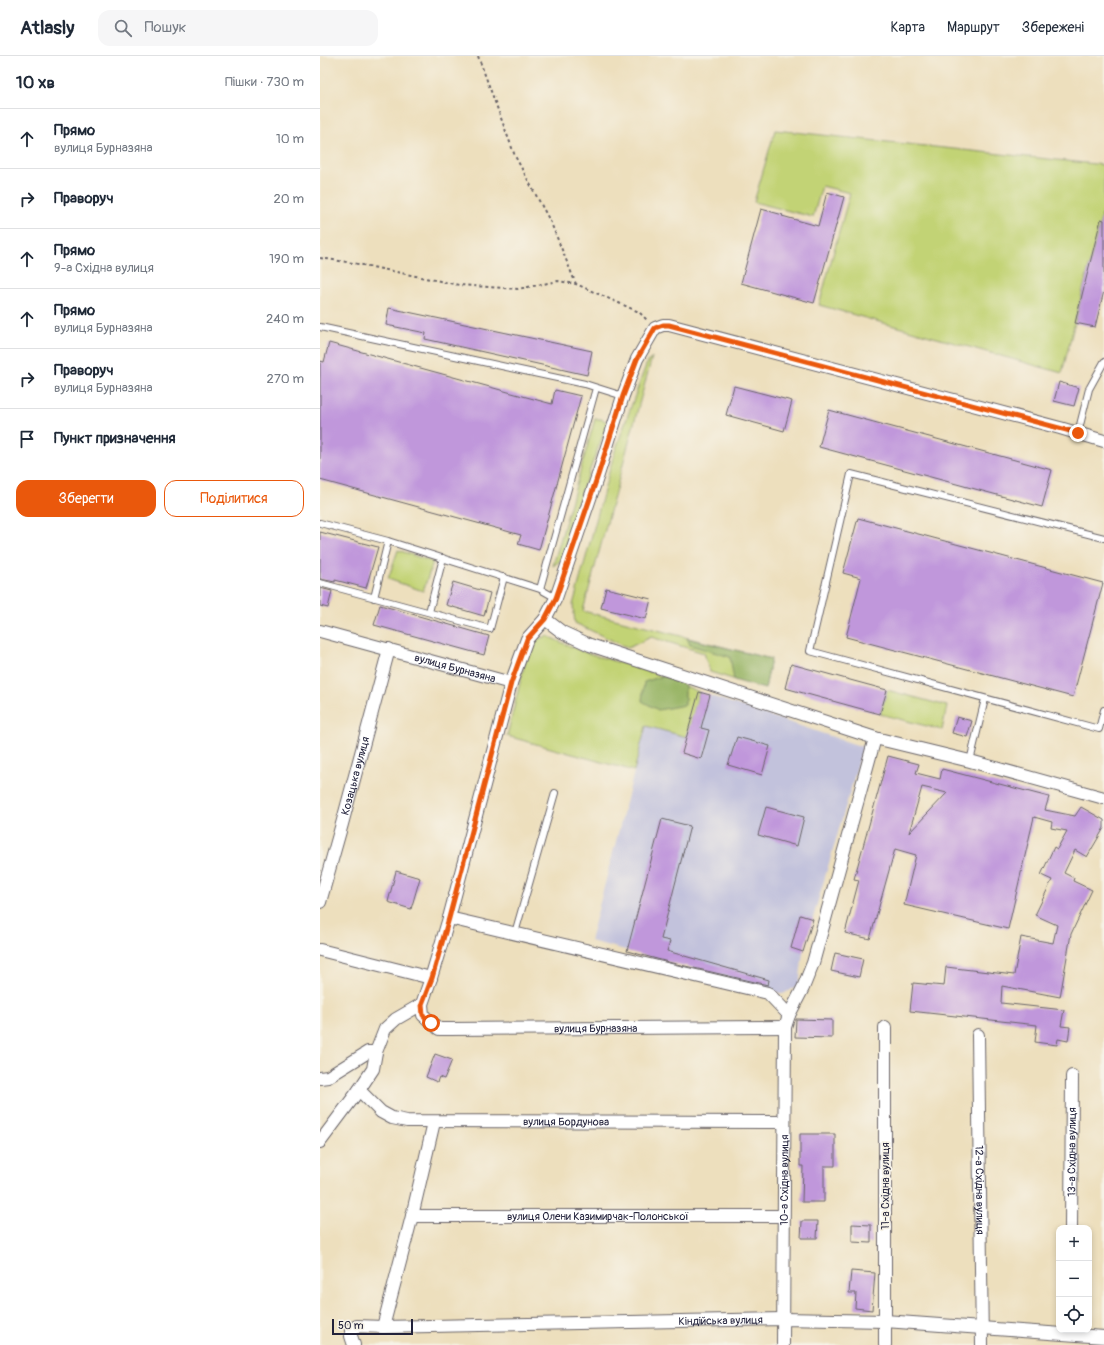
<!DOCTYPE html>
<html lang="uk">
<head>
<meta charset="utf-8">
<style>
	:root { --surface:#fff; --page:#f6f6f7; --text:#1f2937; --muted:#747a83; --line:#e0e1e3; --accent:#ea580c }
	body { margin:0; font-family:Pangolin,sans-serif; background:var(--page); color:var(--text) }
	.controls { position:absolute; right:12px; bottom:12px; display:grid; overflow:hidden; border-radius:8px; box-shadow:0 2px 6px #0003 }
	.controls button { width:36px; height:36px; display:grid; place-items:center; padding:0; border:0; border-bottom:1px solid var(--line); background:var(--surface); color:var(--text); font:20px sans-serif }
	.scale { position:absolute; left:12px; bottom:10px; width:81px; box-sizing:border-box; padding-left:4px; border:2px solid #22223b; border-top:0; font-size:11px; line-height:14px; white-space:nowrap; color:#22223b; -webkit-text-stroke:3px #f7f3e8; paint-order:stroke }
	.stop { position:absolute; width:12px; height:12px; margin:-9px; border:3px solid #ea580c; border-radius:50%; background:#fff }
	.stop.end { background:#ea580c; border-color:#fff; box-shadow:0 1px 4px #0008 }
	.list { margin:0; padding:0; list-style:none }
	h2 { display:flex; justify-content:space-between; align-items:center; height:52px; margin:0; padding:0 16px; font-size:17px }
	h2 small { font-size:13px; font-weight:400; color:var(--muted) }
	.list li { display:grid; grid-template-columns:26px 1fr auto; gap:12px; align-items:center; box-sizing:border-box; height:60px; padding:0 16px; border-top:1px solid var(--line) }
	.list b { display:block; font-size:15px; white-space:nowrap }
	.list p { margin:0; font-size:13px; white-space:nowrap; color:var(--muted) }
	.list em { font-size:13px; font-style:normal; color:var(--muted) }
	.actions { display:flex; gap:8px; padding:12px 16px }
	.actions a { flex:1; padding:9px 0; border:1px solid var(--accent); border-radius:12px; text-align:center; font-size:14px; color:var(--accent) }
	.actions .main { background:var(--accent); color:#fff }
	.icon { flex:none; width:22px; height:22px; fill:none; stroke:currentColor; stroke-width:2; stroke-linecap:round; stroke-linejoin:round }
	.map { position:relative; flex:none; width:784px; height:1289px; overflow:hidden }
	header { display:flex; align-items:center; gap:24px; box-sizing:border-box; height:56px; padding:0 20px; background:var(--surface); border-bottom:1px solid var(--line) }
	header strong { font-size:19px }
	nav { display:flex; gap:22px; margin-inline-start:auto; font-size:14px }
	.search { width:280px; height:36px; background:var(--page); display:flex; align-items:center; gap:10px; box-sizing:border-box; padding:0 14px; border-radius:12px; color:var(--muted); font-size:15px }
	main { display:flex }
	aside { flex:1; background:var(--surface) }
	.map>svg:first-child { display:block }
	.industrial { fill:#c2c2dc }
	.green { fill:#c2d375; stroke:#727a58 }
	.forest { fill:#99b566; stroke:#5e6c50 }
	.building { fill:#c097db; fill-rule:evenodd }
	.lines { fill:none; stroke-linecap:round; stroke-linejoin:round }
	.lane-casing { stroke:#696468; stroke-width:8 }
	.street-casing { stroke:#696468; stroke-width:14 }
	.path { stroke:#696468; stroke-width:2; stroke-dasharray:3 3; stroke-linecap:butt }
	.lane { stroke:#fff; stroke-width:6 }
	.street { stroke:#fff; stroke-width:12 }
	.route { stroke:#ea580c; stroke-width:5 }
	.labels { text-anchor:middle; stroke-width:3.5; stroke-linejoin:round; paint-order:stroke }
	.street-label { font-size:11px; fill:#22223b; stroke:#f7f3e8 }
</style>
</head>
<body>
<header>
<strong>Atlasly</strong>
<div class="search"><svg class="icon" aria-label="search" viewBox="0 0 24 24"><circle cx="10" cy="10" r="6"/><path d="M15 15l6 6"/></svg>Пошук</div>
<nav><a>Карта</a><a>Маршрут</a><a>Збережені</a></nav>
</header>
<main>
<aside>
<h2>10 хв<small>Пішки · 730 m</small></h2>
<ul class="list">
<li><svg class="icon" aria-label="ahead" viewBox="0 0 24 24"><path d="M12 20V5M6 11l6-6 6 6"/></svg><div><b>Прямо</b><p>вулиця Бурназяна</p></div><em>10 m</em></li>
<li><svg class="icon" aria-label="right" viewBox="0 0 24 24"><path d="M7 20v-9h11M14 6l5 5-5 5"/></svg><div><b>Праворуч</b></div><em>20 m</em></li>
<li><svg class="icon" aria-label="ahead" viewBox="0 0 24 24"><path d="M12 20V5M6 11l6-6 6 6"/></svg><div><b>Прямо</b><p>9-а Східна вулиця</p></div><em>190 m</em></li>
<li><svg class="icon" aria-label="ahead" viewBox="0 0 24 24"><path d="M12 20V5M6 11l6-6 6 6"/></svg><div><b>Прямо</b><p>вулиця Бурназяна</p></div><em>240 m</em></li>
<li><svg class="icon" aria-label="right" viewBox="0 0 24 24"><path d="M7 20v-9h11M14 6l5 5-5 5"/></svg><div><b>Праворуч</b><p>вулиця Бурназяна</p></div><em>270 m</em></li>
<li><svg class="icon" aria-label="arrive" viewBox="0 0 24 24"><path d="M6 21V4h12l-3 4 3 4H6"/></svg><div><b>Пункт призначення</b></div></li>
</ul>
<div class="actions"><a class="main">Зберегти</a><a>Поділитися</a></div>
</aside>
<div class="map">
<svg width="784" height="1289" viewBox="0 0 784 1289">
	<rect width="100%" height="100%" fill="#f7f3e8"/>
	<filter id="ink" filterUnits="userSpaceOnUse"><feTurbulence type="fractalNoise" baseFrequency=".025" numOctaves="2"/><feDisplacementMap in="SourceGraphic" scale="8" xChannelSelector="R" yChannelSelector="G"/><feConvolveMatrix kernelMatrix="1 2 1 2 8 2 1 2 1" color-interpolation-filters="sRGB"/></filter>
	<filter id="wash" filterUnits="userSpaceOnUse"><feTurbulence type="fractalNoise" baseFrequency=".012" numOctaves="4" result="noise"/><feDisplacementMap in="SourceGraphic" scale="16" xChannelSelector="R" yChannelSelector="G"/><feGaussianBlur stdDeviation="0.9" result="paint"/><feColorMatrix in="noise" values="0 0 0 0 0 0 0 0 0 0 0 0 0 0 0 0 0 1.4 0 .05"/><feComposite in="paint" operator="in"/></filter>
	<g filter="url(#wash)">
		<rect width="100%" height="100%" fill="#eddfbd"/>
		<path class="industrial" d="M379,636L543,691L483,896L479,929L463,938L345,904L270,885L326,670L367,681Z"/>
		<path class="green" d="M455,74L784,109V151L742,317L499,249L530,137L502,130L493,161L434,146Z
			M332,301L263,555L451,603L445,633L390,616L384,597L331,581L308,592L255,567L253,549L294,398L326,309Z
			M275,363H281L288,366L260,440L244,502L233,510Z
			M78,494L113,506L103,535L68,523Z
			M227,580L261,595L343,620L379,636L367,681L326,670L314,715L187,680L209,590L217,583Z
			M567,634L627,650L622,674L560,658Z"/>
		<path class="forest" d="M367,582L451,603L445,633L414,624L410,601L370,589Z
			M343,620L365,629V649L338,654L322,645L324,626Z"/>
		<g id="blocks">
			<path class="building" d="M507,136L524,141L494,247L421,227L441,153L463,159L462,160L498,170Z
				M781,163L784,164V235L775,271L755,267Z
				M69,252L272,295L267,319L105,283L106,277L66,269Z
				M9,287L232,348L235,334L261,340L219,494L198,488L201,479L0,424V305L4,306Z
				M739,326L759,332L754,350L734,345Z
				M414,330L472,345L464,375L406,359Z
				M509,354L732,414L722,451L499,391Z
				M538,462L783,527L753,641L526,581L541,522L523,517Z
				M0,476L58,491L46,532L15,524V526L0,523Z
				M133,526L170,537L164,560L126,549Z
				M0,532L12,535L8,552L0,550Z
				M286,532L331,543L326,563L281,552Z
				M60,549L169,580L164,599L54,569Z
				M471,608L567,634L560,658L465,632Z
				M379,636L390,639L381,672L389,674L381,703L362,697Z
				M637,661L652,665L647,681L632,677Z
				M417,681L450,690L442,719L408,709Z
				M568,700L599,708L596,717L620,723L622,713L729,741L725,754L755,760L761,751L784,764V772L767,801L755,794L744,817L754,822L753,825L772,834L751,878L740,941L682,930L681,947L744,954L741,970L750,971L748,985L738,983L737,989L715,986L717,969L590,955L593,927L624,930L626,911L694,919L701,881L733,887L737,869L715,859L732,824L721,819L734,791L737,793L747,775L731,772L732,766L714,761L688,873L584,849L596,799L575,793L550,883L525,877L539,824L534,823ZM602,731L627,737L589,777Z
				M446,751L484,761L477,790L438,779Z
				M342,763L370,770L341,883L350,885L347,895L449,924L448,929L352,907L307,895Z
				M76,815L100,822L91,853L68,846Z
				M480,859L493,863L483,896L471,892Z
				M515,897L543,903L539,921L511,915Z
				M476,963L512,964V982L475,981Z
				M115,998L132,1004L124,1023L119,1021L117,1026L106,1021Z
				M480,1078H515V1110H504V1146H482L483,1110H480Z
				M482,1165H498L497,1182H481Z
				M532,1168L551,1169V1187L532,1186Z
				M531,1215L555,1217L552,1254L535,1252L536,1237H529Z"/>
		</g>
	</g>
	<g filter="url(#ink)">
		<use href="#blocks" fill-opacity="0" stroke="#696468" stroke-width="1"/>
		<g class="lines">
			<g class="lane-casing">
				<path id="lane" d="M0,271L265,328L303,340
					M758,377L769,333L784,306
					M0,467L68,485L220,533
					M784,482L531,418L490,595L779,673L784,654
					M0,527L170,573L184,521
					M54,542L68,485
					M236,542L220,533L276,332
					M109,556L123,502
					M650,705L665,643
					M195,877L235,737"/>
			</g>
			<g class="street-casing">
				<g id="street">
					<path d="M225,563L242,576L270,589L555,682L650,705L784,742"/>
					<path id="s1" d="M0,575L191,627L207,583L225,563L236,542L278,419L303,340L317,303L335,272L343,269H349L740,372L784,385"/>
					<path id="s2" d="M0,846L22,768L69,593"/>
					<path d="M129,862L448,937L469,959"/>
					<path d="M0,894L111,922"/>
					<path id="s3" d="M102,948L103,959L119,973H129L465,971"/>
					<path id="s4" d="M658,979L662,1289"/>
					<path d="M0,1022L8,1021L48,996H56"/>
					<path id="s5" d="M39,1034L61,1056L72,1062L87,1065L463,1066"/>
					<path d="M0,1086L39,1034L53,1013L56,996L65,973L76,963L102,948L111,922L129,862L191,627"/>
					<path id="s6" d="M92,1160H463"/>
					<path id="s7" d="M751,1172L752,1020"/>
					<path d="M63,1271L92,1160L114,1066"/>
					<path id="s8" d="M34,1289L31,1280V1273L37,1270L63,1271L463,1263L565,1265L784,1281"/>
					<path id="s9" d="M463,1289L465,971L469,959L483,932L493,907L555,682"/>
					<path d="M565,1289V971"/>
				</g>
			</g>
			<path class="path" d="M158,0L195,100L231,167L256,228
				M0,202L33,207L139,229L198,233L238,225L256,228L319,256L327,264"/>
			<use href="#lane" class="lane"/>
			<use href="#street" class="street"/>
		</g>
	</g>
	<g class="lines" filter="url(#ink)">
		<path class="route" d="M111,967L103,959L102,948L112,922L129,862L191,627L207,583L225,563L236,542L278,419L303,340L317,303L335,272L343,269H349L758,377"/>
	</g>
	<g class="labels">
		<g class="street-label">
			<text dy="4" stroke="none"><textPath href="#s1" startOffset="140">вулиця Бурназяна</textPath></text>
			<text dy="4" stroke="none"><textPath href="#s2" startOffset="131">Козацька вулиця</textPath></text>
			<text dy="4" stroke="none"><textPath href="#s3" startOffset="189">вулиця Бурназяна</textPath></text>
			<text dy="4" stroke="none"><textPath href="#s5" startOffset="218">вулиця Бордунова</textPath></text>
			<text dy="4" stroke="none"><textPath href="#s7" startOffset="76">13-а Східна вулиця</textPath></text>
			<text dy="4" stroke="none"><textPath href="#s9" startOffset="165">10-а Східна вулиця</textPath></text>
			<text transform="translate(565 1130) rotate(-90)" y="4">11-а Східна вулиця</text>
			<text dy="4" stroke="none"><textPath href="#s4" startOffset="155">12-а Східна вулиця</textPath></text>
			<text dy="4" stroke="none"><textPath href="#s6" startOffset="186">вулиця Олени Казимирчак-Полонської</textPath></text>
			<text dy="4" stroke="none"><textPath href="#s8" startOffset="387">Кіндійська вулиця</textPath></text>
		</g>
	</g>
</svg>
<div class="controls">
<button>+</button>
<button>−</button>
<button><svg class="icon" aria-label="locate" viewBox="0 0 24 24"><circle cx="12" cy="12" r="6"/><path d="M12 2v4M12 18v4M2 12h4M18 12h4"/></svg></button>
</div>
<div class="scale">50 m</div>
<div class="stop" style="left:111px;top:967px"></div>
<div class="stop end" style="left:758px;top:377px"></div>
</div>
</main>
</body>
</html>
